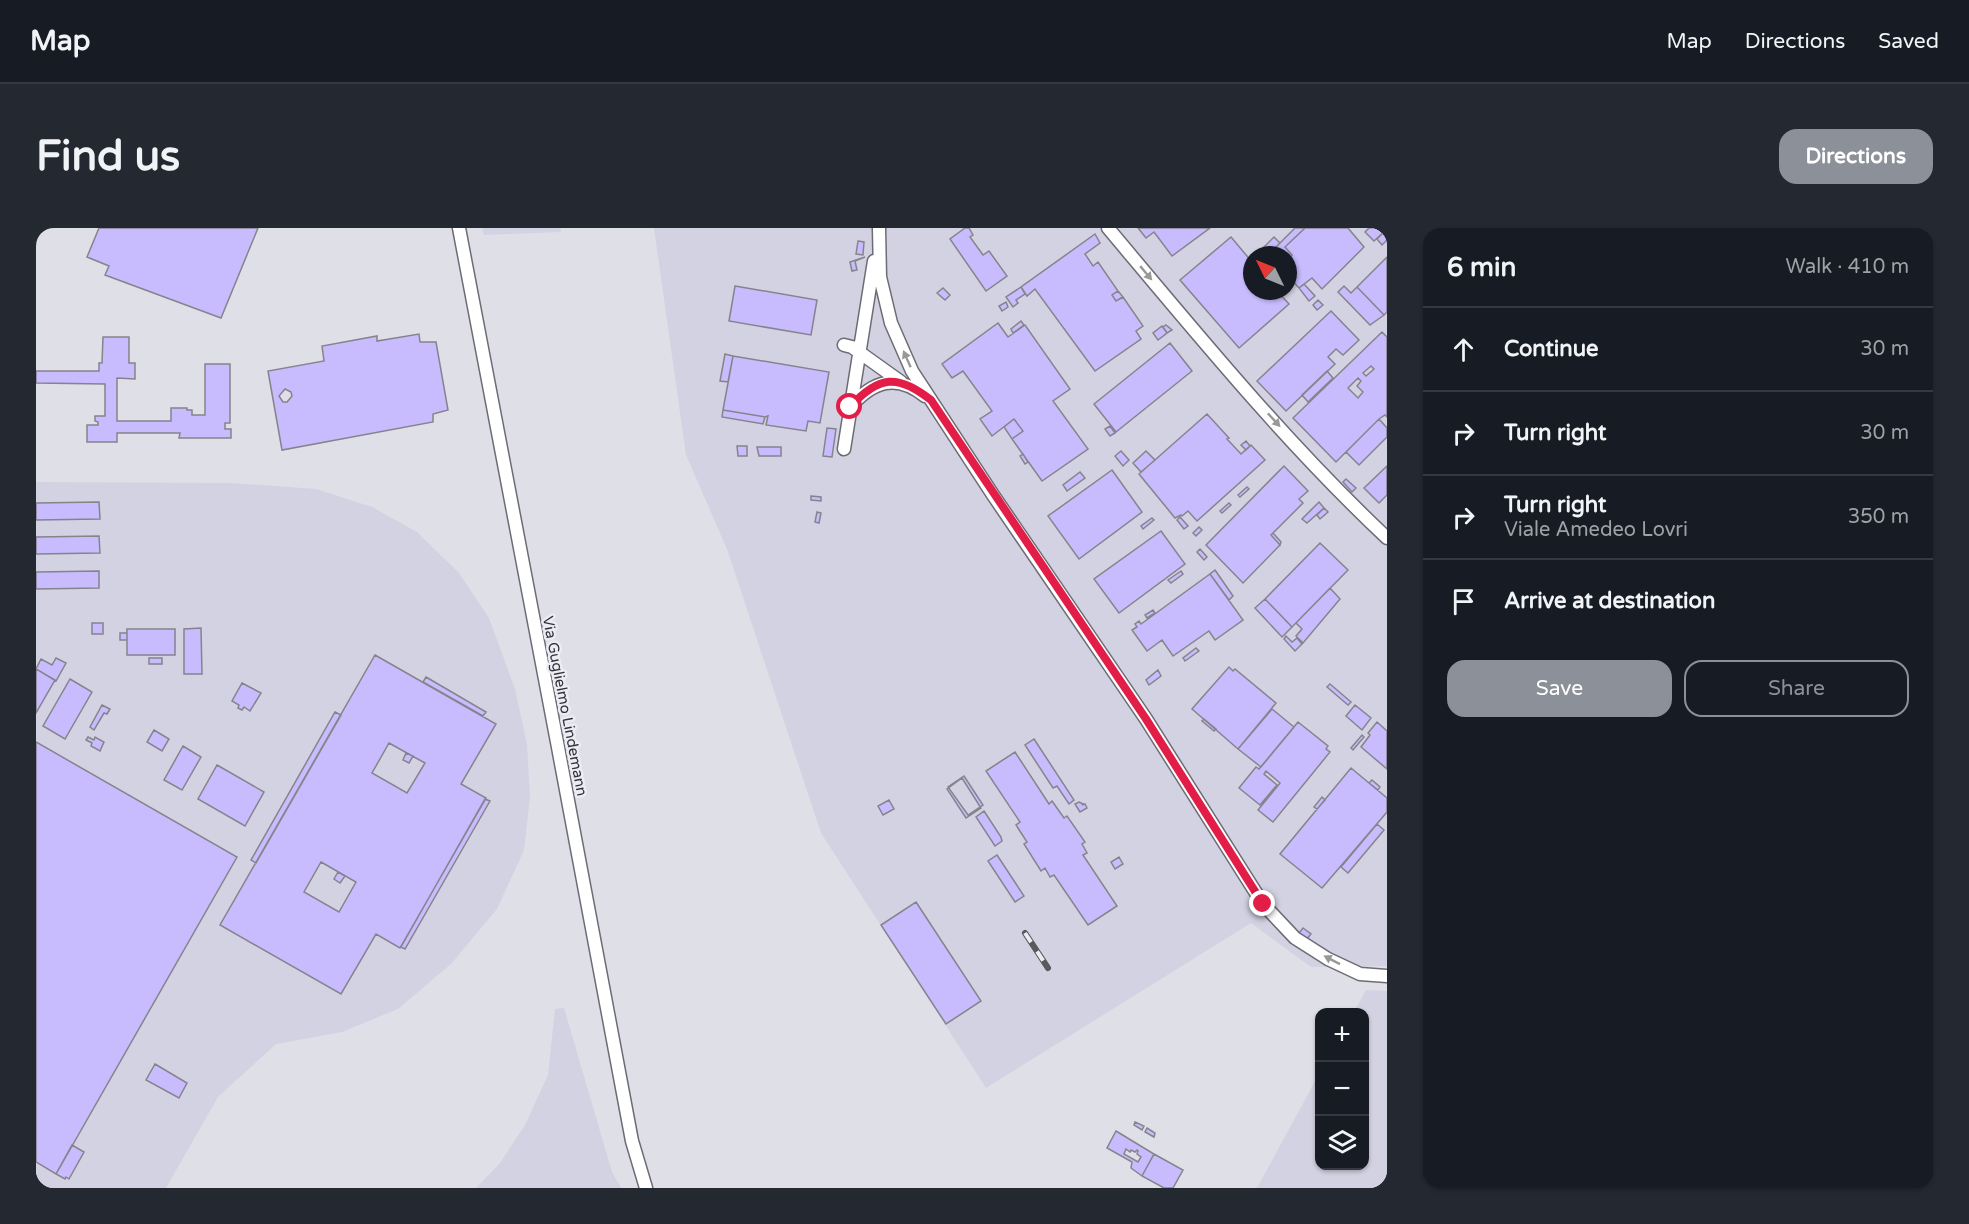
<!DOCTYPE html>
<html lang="en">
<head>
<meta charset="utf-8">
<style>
	:root { --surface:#171b24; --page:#242831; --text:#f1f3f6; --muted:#9ea1a6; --line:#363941; --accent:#8c9099 }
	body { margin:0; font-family:"Varela Round",sans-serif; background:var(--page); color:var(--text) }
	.controls { position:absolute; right:18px; bottom:18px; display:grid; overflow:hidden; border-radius:12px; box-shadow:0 2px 4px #0004 }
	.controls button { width:54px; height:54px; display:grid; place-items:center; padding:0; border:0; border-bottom:2px solid var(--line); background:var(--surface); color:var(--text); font:30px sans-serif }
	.compass { position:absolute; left:1207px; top:18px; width:54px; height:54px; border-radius:50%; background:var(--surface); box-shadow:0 2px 4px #0004; rotate:313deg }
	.stop { position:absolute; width:18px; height:18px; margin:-14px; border:4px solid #e11d48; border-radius:50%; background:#fff }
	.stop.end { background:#e11d48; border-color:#fff; box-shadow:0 2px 6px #0008 }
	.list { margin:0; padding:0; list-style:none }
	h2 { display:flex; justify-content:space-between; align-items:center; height:78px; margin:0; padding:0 24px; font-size:26px }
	h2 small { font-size:20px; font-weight:400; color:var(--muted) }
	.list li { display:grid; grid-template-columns:39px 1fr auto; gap:18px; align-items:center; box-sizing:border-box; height:84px; padding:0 24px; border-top:2px solid var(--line) }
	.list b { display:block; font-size:22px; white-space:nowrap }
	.list p { margin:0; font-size:20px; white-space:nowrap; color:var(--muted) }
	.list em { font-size:20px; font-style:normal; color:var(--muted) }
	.actions { display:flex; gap:12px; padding:18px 24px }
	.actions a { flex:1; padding:14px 0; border:2px solid var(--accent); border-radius:18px; text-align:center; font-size:21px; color:var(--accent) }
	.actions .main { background:var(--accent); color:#fff }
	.icon { flex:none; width:33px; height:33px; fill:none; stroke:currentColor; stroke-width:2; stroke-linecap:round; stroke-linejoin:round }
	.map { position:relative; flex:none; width:1351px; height:960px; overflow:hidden; border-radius:18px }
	header { display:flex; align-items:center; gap:36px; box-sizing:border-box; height:84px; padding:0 30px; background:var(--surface); border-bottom:2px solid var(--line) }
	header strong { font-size:28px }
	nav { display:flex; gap:33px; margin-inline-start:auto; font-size:21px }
	.intro { display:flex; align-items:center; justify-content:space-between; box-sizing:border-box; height:144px; padding:0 36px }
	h1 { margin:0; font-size:42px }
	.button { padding:15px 27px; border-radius:18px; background:var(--accent); color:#fff; font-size:21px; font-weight:700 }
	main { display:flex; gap:36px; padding:0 36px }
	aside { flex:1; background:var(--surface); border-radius:18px; box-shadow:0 2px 4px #0004 }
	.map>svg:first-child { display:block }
	.built { fill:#d3d2e2; fill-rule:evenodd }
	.building { fill:#c8bbfe; stroke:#85848c; stroke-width:1.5; fill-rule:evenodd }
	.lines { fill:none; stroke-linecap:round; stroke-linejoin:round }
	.minor-casing { stroke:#6d6c74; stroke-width:15 }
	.minor { stroke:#fff; stroke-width:12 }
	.rail-casing { stroke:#59595e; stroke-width:6 }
	.rail { stroke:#ececf5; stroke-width:4; stroke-dasharray:11; stroke-linecap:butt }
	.oneway { fill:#99999a }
	.route { stroke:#e11d48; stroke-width:8 }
	.labels { text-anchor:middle; stroke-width:5; stroke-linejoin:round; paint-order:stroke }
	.street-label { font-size:15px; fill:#333336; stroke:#ececf5 }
</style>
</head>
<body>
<header>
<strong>Map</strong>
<nav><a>Map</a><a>Directions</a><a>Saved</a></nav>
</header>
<div class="intro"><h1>Find us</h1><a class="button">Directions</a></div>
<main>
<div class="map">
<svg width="1351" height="960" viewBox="0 0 1351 960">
	<rect width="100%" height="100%" fill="#dfdfe8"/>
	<path class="built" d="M446,0H524L525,4L448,7Z
		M618,0H1351V738L1275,739L1215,695L950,860L785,605L691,321L650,227ZM1216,27H1252V63H1216Z
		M0,254L195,255L280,261L336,279L381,304L423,345L453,390L479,461L491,516L494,569L488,622L461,681L415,736L362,781L306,804L240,816L182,869L130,960H0Z
		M1330,762L1351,763V960H1221L1283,846L1284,938H1328V784H1318Z
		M528,780L576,944L585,960H440L464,935L489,897L512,847L519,781Z"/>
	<path class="building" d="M63,0H222L185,90L69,47L73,38L51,29Z
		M929,0H933L937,7L934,9L947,27L953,23L971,48L950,63L914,11Z
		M1102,0H1174L1136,28L1118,4L1110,10Z
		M1259,0H1269L1249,19L1256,27L1252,33V27H1242L1237,22Z
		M1269,0H1312L1328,19L1286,61L1276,50L1263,60L1252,48V33L1256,27L1249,19Z
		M1333,0H1351V1L1338,13L1329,4Z
		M1351,1V12L1346,17L1341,11Z
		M1059,6L1064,15L1049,26L1057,38L1062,34L1082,63L1076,67L1080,73L1087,69L1107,98L1100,103L1105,111L1059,143L999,61L991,68L985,59Z
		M1195,9L1216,34V63H1241L1253,76L1203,120L1144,52Z
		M1238,9L1244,15L1237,22L1242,27H1234L1228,19Z
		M822,13L828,14L827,27L820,26Z
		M829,29L819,33L821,42L816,43L814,34Z
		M1351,29V84L1348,87L1321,59Z
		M1268,56L1279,68L1273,73L1263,60Z
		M699,58L781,72L775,107L693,93Z
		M1308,58L1315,65L1321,59L1348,87L1334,97L1302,64Z
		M985,59L989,66L980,72L982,75L977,79L970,69Z
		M907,60L914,67L909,72L901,65Z
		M1082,63L1087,69L1080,73L1076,67Z
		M1282,72L1287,77L1281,82L1277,77Z
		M970,74L972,79L966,83L963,78Z
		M1295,83L1323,112L1307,127L1300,121L1292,129L1299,136L1250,183L1221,153Z
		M985,93L988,97L977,105L975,101Z
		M962,95L972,109L989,97L1034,161L1017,173L1052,221L1006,253L976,211L987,203L978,191L956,208L944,191L956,183L927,143L916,150L906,136Z
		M1130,97L1136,102L1131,105L1127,99Z
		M1126,98L1131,105L1122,112L1117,105Z
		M1346,104L1351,109V189L1349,187L1343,191L1300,234L1257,190ZM1335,138L1338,141L1330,148L1327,145ZM1322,150L1325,153L1321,158L1327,164L1322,170L1312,160Z
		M383,106L384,114H400L412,182L397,186V194L246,222L232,143L288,133L286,118L341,108V113Z
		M67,109H93V135H99V151L81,150V193H135V180H151V182H156V187H169V136H194V195H189V201H195V210H143L144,205H81V214H51V197H62V194L59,193V188H69V156L0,155V143H63V135H66Z
		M1134,115L1156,143L1080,204L1058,176Z
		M689,126L697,128L692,154L684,153Z
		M697,128L793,144L784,195L772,193L770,203L730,197L732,188L729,189L687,182Z
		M1291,143L1297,150L1272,174L1266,167Z
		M249,161L255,164L256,168L251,174H247L243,168Z
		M687,182L729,189L727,196L686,189Z
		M1171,186L1193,210L1191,211L1205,226L1215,217L1229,232L1161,293L1152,283L1146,288L1145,287L1139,290L1103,246Z
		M978,191L987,203L976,211L968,199Z
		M1343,191L1351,200V209L1323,237L1310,224Z
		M1074,198L1079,205L1074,208L1069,201Z
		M791,200L800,201L796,229L787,228Z
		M1210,213L1214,218L1210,222L1205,217Z
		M701,218H711V228H702Z
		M721,219H745V228H723Z
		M1085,223L1093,232L1087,238L1079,228Z
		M1110,223L1119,232L1105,244L1097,235Z
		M987,226L992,234L989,236L984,228Z
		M1248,238L1272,263L1263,271L1267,275L1235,307L1244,317L1207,355L1170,317Z
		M1351,238V267L1343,275L1328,260Z
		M1076,242L1106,284L1043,331L1012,288Z
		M1044,244L1049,250L1031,263L1027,257Z
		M1310,251L1320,260L1316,264L1307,254Z
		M1211,259L1213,261L1204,269L1202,267Z
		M775,268L785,269V273L775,272Z
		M63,274L64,291L0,292V275Z
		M1283,274L1288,280L1271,295L1266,291Z
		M1193,275L1195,277L1186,285L1184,283Z
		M1288,280L1292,284L1284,291L1281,287Z
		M781,284L785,285L783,295L779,294Z
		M1144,289L1152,298L1148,301L1141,292Z
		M1116,290L1118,292L1107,301L1105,298Z
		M1163,299L1166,302L1160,308L1157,305Z
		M1125,303L1149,336L1083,385L1058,351Z
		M1237,305L1245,314L1244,317L1235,307Z
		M63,308L64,325L0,326V309Z
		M1284,315L1312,342L1256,399L1229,371Z
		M1164,321L1171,329L1168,332L1161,324Z
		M1179,342L1197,368L1193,372L1174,346Z
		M63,343V360L0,361V344Z
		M1145,343L1147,346L1135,355L1132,352Z
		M1174,346L1207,392L1179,412L1173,403L1137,428L1126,412L1111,423L1096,402L1101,399L1099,396L1103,393L1105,396Z
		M1294,360L1304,371L1267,415L1260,408L1266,401L1260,395Z
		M1229,371L1256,399L1246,409L1219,380Z
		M1117,382L1119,385L1111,390L1109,387Z
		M56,395H67V406H56Z
		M165,400L166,446H148V401Z
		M91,401H139V427H91Z
		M84,405H91V412H84Z
		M1250,408L1256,414L1261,410L1266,416L1259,423L1248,411Z
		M1160,420L1163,423L1149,433L1147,430Z
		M339,427L460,496L425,556L450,570L364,720L340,706L305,766L184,697ZM353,515L389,535L371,565L336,545ZM285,634L320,654L303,684L268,664Z
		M20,430L30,435L20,453L0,441L5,431L16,437Z
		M113,430H126V436H113Z
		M1193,439L1197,443L1199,441L1240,475L1202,521L1156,481Z
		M0,441L19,452L0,485Z
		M1122,442L1125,448L1113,457L1110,452Z
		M390,449L450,484L447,488L387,454Z
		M34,451L56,464L29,511L7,498Z
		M206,455L225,465L214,483L208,479L206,482L202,480L203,477L196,473Z
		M1294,456L1315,474L1312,477L1291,459Z
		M66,477L74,481L71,486L68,485L58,502L54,499Z
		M1319,477L1335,490L1326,502L1310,488Z
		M1236,481L1258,499L1225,539L1202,521Z
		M299,484L305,487L220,635L215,632Z
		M1168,491L1180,501L1178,503L1166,493Z
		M1262,494L1292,518L1290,521L1294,524L1237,594L1222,582L1244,555L1230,543L1228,546L1241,557L1224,577L1203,560L1220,539L1223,541Z
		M1341,494L1351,503V541L1325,519L1334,507L1332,505Z
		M118,502L133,511L126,523L111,514Z
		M1326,507L1328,509L1317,522L1315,520Z
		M52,509L58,512L59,509L68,514L64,523L55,518L56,515L50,512Z
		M998,511L1038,572L1033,576L1021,558L1017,560L989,517Z
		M0,514L201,629L20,946L0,934Z
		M147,518L165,529L146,562L128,552Z
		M979,524L1013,576L1016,573L1028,590L1031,588L1049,614L1046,616L1051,625L1047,627L1081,678L1052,697L1018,647L1014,649L1009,640L1005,643L988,616L991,614L980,597L984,594L950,543Z
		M370,525L377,528L373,535L367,532Z
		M181,537L228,564L209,598L162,571Z
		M1315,540L1351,570V584L1286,660L1244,626Z
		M928,548L947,577L932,587L912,559Z
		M926,550L945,580L930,590L911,561Z
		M1336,552L1344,559L1342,562L1333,555Z
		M1286,569L1289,572L1281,581L1278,579Z
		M449,571L454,573L369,721L365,719Z
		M853,572L858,581L847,587L842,578Z
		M1043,574L1047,576L1046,577L1049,576L1051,580L1044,584L1039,576Z
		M948,583L965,609L966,613L959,618L940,589Z
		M1341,596L1348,602L1312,645L1305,639Z
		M961,627L988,668L979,674L952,633Z
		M1083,629L1087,636L1079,641L1075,634Z
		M302,644L309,648L304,655L298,651Z
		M880,674L945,773L910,796L845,697Z
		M1267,700L1275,706L1271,711L1263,705Z
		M119,836L151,855L143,870L110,852Z
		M1099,894L1108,898L1106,902L1098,897Z
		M1111,900L1119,905L1118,909L1109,904Z
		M1080,903L1118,926L1106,948L1095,940L1096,934L1071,920Z
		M36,917L48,924L33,951L30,949L29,951L20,946Z
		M1090,921L1094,924L1095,922L1099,924L1101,922L1102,923L1101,926L1105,929L1102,934L1088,926Z
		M1118,926L1147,942L1137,960H1128L1106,948Z"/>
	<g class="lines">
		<g class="minor-casing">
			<path id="minor" d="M423,0C479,305 541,608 596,913L610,960
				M843,0L844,49L855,95L876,143L957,267L1110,491L1227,676L1259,710L1292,731L1324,746L1351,748
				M1072,0C1161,106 1250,215 1351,310
				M808,117L816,119L865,154
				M814,179C837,153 860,145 889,168
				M808,221L838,33"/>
		</g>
		<use href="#minor" class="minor"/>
		<g class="rail-casing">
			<path id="rail" d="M989,705L1012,740"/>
		</g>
		<use href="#rail" class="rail"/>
	</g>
	<defs><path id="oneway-solid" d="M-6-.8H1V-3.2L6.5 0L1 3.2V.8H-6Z" transform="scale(1.5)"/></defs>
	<g class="oneway">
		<use href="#oneway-solid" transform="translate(1110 45) rotate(50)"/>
		<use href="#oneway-solid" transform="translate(871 131) rotate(-114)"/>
		<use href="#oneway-solid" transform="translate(1238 192) rotate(47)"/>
		<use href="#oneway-solid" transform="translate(1296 732) rotate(-153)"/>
	</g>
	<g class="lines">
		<path class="route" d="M814,179C843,147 862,146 895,172L1110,491L1227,676"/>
	</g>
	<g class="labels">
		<g class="street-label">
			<text transform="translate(529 478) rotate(79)" y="5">Via Guglielmo Lindemann</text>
		</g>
	</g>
</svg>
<div class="controls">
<button>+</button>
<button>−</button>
<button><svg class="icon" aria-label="layers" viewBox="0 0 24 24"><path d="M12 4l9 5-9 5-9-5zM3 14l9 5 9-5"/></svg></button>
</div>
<svg class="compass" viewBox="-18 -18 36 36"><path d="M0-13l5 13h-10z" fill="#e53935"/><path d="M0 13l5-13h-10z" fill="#9ea1a6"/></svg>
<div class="stop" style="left:814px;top:179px"></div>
<div class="stop end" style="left:1227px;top:676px"></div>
</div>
<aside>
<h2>6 min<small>Walk · 410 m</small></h2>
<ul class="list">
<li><svg class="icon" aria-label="ahead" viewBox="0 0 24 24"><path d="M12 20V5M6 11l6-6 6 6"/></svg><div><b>Continue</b></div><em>30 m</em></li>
<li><svg class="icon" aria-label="right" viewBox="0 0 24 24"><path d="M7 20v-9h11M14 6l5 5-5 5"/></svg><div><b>Turn right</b></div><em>30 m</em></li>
<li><svg class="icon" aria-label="right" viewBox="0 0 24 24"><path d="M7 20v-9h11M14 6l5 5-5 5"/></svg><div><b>Turn right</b><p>Viale Amedeo Lovri</p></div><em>350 m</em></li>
<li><svg class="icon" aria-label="arrive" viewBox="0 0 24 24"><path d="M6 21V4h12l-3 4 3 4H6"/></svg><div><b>Arrive at destination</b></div></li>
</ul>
<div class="actions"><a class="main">Save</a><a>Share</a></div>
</aside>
</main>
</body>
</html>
